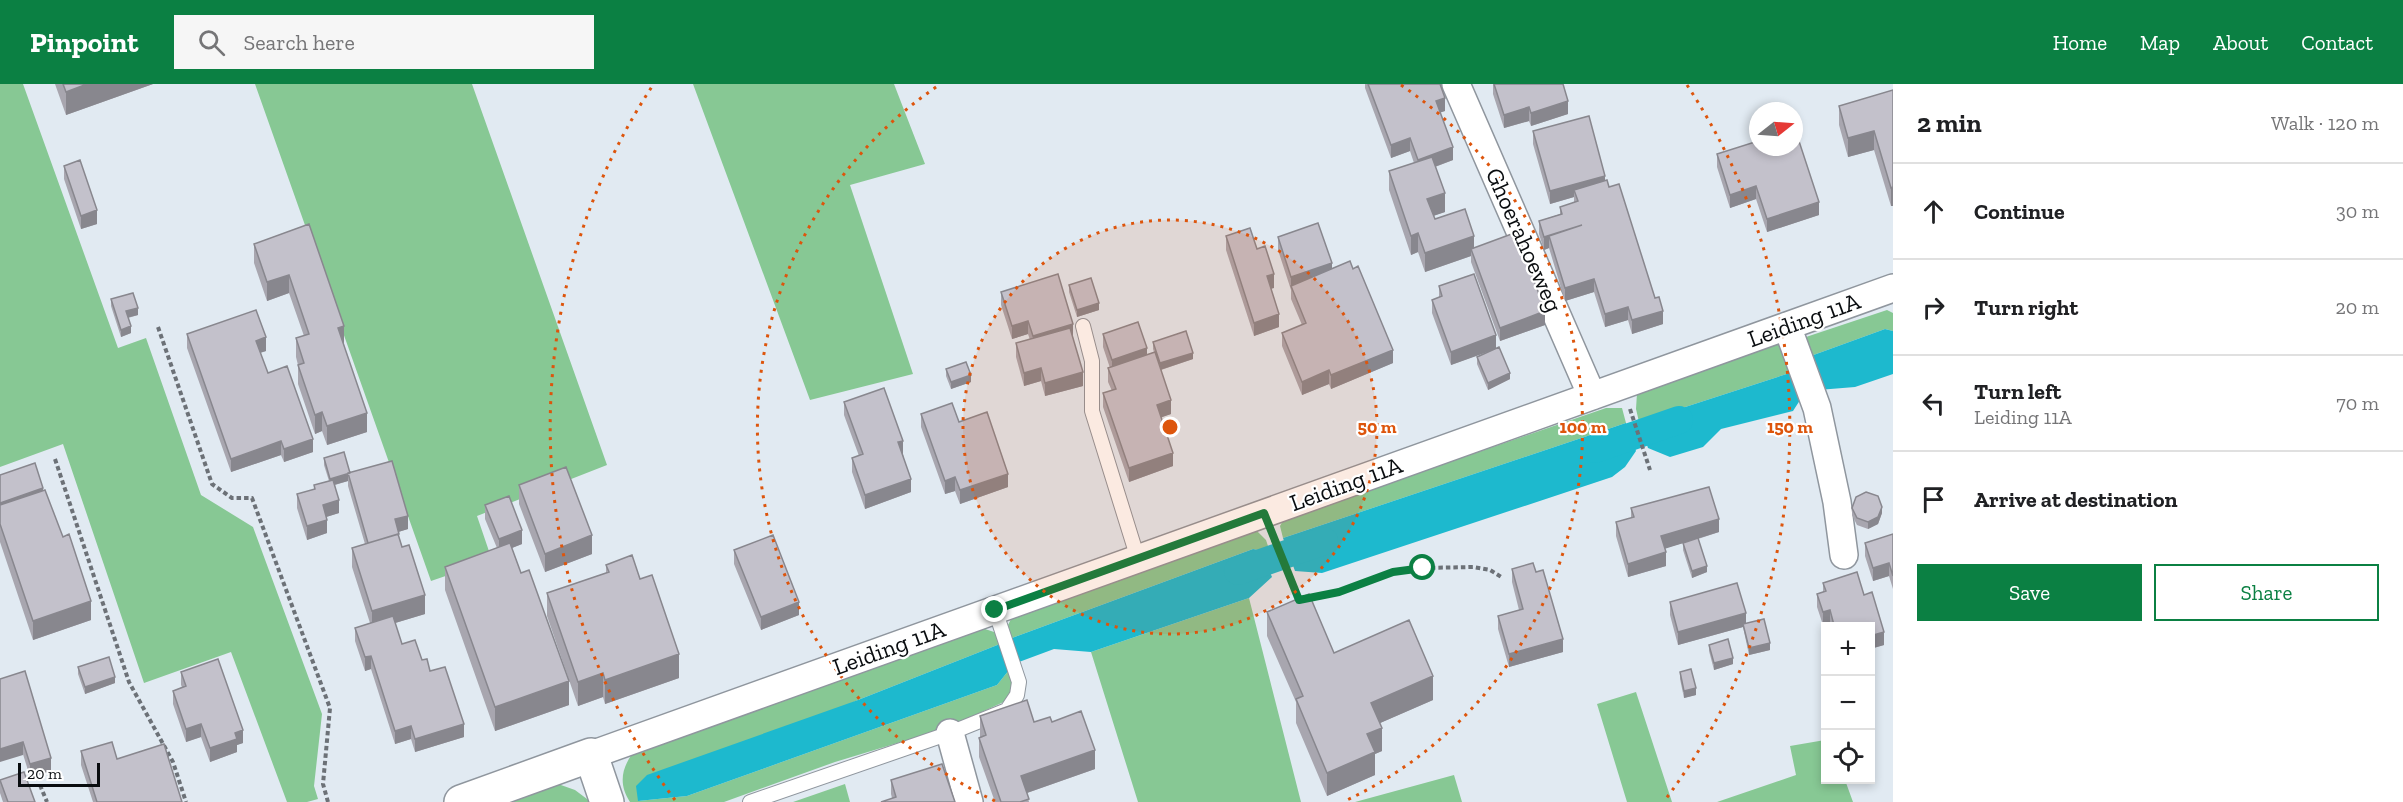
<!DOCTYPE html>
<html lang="en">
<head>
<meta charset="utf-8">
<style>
	:root { --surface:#fff; --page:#f6f6f6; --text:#202124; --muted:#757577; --line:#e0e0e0; --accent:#0b8043 }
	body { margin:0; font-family:"Zilla Slab",serif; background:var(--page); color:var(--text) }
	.controls { position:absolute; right:18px; bottom:18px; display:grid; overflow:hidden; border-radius:0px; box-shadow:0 3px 9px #0003 }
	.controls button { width:54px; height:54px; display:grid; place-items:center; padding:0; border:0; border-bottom:2px solid var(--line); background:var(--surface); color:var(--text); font:30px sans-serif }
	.compass { position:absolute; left:1749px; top:18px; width:54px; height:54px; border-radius:50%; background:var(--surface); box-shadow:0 3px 9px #0003; rotate:73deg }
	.scale { position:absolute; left:18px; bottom:15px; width:82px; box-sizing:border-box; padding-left:6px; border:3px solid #090c0f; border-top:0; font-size:16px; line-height:21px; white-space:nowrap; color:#090c0f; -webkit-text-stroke:4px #fff; paint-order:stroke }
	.stop { position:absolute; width:18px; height:18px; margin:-14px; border:4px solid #0b8043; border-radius:50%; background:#fff }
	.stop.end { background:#0b8043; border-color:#fff; box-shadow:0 2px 6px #0008 }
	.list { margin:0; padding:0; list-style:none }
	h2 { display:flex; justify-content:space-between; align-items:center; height:78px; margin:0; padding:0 24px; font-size:26px }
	h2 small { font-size:20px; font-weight:400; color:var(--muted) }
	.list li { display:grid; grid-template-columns:39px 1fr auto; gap:18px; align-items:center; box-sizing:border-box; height:96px; padding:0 24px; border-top:2px solid var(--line) }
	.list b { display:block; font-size:22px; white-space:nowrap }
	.list p { margin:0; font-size:20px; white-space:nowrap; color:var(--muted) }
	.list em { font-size:20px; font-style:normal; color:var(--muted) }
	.actions { display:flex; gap:12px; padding:18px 24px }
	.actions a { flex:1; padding:14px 0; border:2px solid var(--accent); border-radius:0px; text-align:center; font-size:21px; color:var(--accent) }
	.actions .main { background:var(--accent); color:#fff }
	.icon { flex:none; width:33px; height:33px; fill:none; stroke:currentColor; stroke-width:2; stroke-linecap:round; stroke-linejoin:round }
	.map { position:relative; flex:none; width:1893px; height:718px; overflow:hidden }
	header { display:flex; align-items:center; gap:36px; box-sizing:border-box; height:84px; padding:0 30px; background:var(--accent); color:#fff }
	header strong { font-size:28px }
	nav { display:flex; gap:33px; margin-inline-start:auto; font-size:21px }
	.search { width:420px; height:54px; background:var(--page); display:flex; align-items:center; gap:15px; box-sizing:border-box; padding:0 21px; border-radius:0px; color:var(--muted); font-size:22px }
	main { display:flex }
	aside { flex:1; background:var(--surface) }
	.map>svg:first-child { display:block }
	.green { fill:#87c894 }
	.water { fill:#1db9ce }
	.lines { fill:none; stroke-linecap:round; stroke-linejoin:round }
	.canal { stroke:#1db9ce; stroke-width:28 }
	.lane-casing { stroke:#8f969e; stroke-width:16 }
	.street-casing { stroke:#8f969e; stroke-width:30 }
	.secondary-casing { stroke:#8f969e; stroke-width:36 }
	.path { stroke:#6c7177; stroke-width:4; stroke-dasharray:4.5 3; stroke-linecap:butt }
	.lane { stroke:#fff; stroke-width:14 }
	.street { stroke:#fff; stroke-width:27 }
	.secondary { stroke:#fff; stroke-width:33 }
	.wall { fill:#a8a6af }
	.shaded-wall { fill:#88878e }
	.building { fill:#c3c1cb; stroke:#88878e; stroke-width:1.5 }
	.route { stroke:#0b8043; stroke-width:8 }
	.ring { fill:none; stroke:#dd550c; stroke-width:3; stroke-dasharray:3 6 }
	.labels { text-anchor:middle; stroke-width:4.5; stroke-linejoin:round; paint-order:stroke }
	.street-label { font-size:24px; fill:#090c0f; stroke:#fff }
	.centre { fill:#dd550c; stroke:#fff; stroke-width:3 }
	.ring-label { font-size:18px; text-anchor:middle; font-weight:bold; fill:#dd550c; stroke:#fff; stroke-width:4.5; stroke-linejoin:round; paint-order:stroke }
</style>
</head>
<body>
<header>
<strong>Pinpoint</strong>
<div class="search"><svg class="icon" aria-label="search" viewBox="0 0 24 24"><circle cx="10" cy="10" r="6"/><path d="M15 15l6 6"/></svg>Search here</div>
<nav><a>Home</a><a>Map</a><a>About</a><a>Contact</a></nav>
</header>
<main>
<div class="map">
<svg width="1893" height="718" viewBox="0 0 1893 718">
	<rect width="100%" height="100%" fill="#e1eaf2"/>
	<path class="green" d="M0,0H23L118,264L146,254L201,411L253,443L322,630L314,702L318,715L307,718H287L231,568L144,599L63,360L0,383Z
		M255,0H472L607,381L477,432L492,476L431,497Z
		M693,0H894L925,80L850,101L913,290L810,316Z
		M1887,226L1893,229V247L1885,245L1808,273L1803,254Z
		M1780,259L1796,287L1639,338L1636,325L1637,309Z
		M1606,324H1622L1626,339L1283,454L1280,442L1284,435Z
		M1257,447L1266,456L1270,468L1253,465L1012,554L1008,541L1011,535L1243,449Z
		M1249,514L1301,718H1138L1091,568Z
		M982,544L997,549L1000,560L858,616L638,717L687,712L997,601L1009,586L1012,601L1008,616L947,644L835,678L724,718H630C619,701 621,686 632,670Z
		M1636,608L1672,718H1627L1597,620Z
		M1825,656L1826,696H1845L1853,718H1717L1796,691L1790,662Z
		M1454,691L1462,718H1355Z
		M558,700L575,706L591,718H498Z
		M845,700L850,718H793Z"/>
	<path class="water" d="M1885,245L1893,247V290L1855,303L1818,306L1808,273Z
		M1796,287L1804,310L1793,327L1721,345L1703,363L1670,373L1648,364L1639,338Z
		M1626,339L1636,367L1625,383L1612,393L1322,489L1295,487L1283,454Z
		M1253,465L1270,468L1276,481L1269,486L1272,493L1249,514L1091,568L1054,565L1019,578L1012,554Z
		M1000,560L1009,586L997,601L687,712L638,717L636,702L647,691L858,616Z"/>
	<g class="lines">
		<path class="canal" d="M1595,365L1679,336
			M1238,487L1324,457"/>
		<g class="lane-casing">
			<path id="lane" d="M1083,242L1092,277V327L1138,475
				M750,718L950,649L1007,626L1017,611L1019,598L995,526"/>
		</g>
		<g class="street-casing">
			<path id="street" d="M1456,0L1592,312
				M1787,242L1817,324L1837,418L1844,471
				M950,649L969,718
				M591,671L1893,204"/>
		</g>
		<g class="secondary-casing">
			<path id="secondary" d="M461,718L591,671L607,718"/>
		</g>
		<path class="path" d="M158,243L212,400L232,414H252L330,624L323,700L328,718
			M1630,325L1650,386
			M55,375L129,598L173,678L186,718
			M1274,455L1300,516
			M1308,515L1339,508L1393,488L1423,484L1473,483L1490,486L1503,494
			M40,701L47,718"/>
		<use href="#lane" class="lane"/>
		<use href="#street" class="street"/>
		<use href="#secondary" class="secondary"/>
	</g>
	<path class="wall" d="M55,0H153L66,31Z
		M1365,0H1440L1445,27L1440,28L1453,76L1435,83L1445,128L1433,132L1435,135L1474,164L1545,241L1500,257L1471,178V172L1425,188L1418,168L1411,171L1389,106V87L1414,79L1410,67L1391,74L1365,4Z
		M1493,0H1563L1568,30L1531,42L1529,37L1504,44L1493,10Z
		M1893,6L1891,122L1874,66L1848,73L1839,41V22Z
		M1533,47L1605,96L1609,103L1655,214L1663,240L1632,250L1628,236L1605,243L1594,208L1565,217L1549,164L1544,166L1539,150V137L1560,130V123L1574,119V113L1550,120L1533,60Z
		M1717,70L1819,131L1767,148L1756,115L1730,124L1717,83Z
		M64,82L97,140L81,145L64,95Z
		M309,140L344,261L367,348L327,361L322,347L315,350L298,300V281L296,273V254L304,252L289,209L267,217L254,179V160Z
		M1226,152L1257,165L1274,204H1271L1279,243L1254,252L1226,166Z
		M1278,153L1332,185L1393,279L1331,305L1329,300L1302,311L1282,262V249L1302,241L1291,215V206L1278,166Z
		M1069,201L1099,226L1077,233L1069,208Z
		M1439,202L1496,264L1510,295L1488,306L1477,280V273L1494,265L1451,281L1432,229V216L1439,214Z
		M1001,208L1073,253L1083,302L1045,312L1041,297L1024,302L1016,273V259L1030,256L1028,250L1012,255L1001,221Z
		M111,215L138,231L128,234L131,249L121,253L111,222Z
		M187,250L266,267L260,269L268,289L313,368L284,378L281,371L231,388L187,264Z
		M1103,250L1147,271L1154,268L1153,265V258L1193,275L1161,286L1171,330L1161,333L1173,382L1129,398L1103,323V309L1112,307L1108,298V284H1110L1103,263Z
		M946,285L971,298L951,305L946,292Z
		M844,318L903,370L911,408L865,425L852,388V374L859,372L844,331Z
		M921,330L959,338L1008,403L960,420L955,407L945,410L921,343Z
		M324,374L350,389L408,445L398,448L399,453L425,530L395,539L402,560L422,576L430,587L464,653L415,668L411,655L395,660L371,585L365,587L355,557V544L370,539L352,483V464L365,460L348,402V397L335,401L339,429L326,433L327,449L307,456L297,424V410L314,406V401L329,397L324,381Z
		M0,391L43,406L91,536L33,556L0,458Z
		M519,401L592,470L545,488L519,420Z
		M485,421L522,460L512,464L569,621L495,647L445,506V483L497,464L485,435Z
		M1631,424L1719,448L1698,455L1707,488L1692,494L1683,466V459L1665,464L1666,482L1628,493L1616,452V438L1631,434Z
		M1852,424L1882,429L1878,440L1868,445L1857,441L1852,431Z
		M1893,450V505L1889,492L1873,497L1865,472V459Z
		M734,466L799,531L761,546L734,480Z
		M606,481L640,495L679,594L605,620L603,613L578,622L547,532V509L606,489Z
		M1512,485L1536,488L1563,568L1509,583L1498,545V532L1519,526L1512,498Z
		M1823,499L1864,511L1884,561L1870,565V543L1831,542L1830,539L1823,541L1817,523V510L1823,508Z
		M1670,518L1746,539L1770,566L1749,571L1743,543L1678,561L1670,531Z
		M1267,528L1334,569L1433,616L1380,639L1382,667L1375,670V691L1327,712L1296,639V618L1267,552Z
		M1709,561L1733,580L1714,586L1709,567Z
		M78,583L115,599L85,610L78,590Z
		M181,588L243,659L237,661V668L210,678L201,653L186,658L173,620V607L182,603L181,601Z
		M1680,588L1696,611L1684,614L1680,595Z
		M0,595L51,687L30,693Z
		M980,632L1034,638H1052L1095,685L1027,709L1029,718H995L979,673V654L980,653Z
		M81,667L117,675L182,718H93L81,681Z
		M0,696L35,718H3L0,709Z
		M891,696L955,718L892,714L891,710Z"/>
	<path class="shaded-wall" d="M87,0H153L66,31V8Z
		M1445,14V27L1436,30V17Z
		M1568,17V30L1531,42V29Z
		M1529,23V37L1504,44V31Z
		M1874,47V66L1848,73V54Z
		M1410,54V67L1391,74V61Z
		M1453,63V76L1418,89V76Z
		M1605,92V105L1574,106V113L1550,120V107Z
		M1756,102V115L1730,124V111Z
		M1893,103V122H1891V104Z
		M1445,109V128L1427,134V115Z
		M1819,118V131L1767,148V135Z
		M97,126V140L81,145V132Z
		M1582,141L1549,152V164L1544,166V153Z
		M1418,149V168L1411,171V152Z
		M1474,152V171L1471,165V172L1425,188V169Z
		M1332,179V192L1291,202V193Z
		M1274,190V204L1267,206V192Z
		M289,191V209L267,217V198Z
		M1594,195V208L1565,217V204Z
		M1099,219V226L1077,233V226Z
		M1628,223V236L1605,243V230Z
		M138,224V231L126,234V227Z
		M1545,227V241L1500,257V244Z
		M1663,227V240L1632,250V236Z
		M1279,230V243L1254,252V239Z
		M1028,237V250L1012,255V242Z
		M1073,240V253L1033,265V252Z
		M131,242V249L121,253V246Z
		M344,242V261L338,244Z
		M1496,251V265L1451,281V268Z
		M266,253V267L256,270V257Z
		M1147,264V277L1112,289V276Z
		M1393,266V279L1331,305V291Z
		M1193,269V275L1160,286V279Z
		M1041,284V297L1024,302V289Z
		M1329,286V300L1302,311V298Z
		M1083,288V302L1045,312V299Z
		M1510,289V295L1488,306V299Z
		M971,291V298L951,305V298Z
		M1171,316V330L1157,335V321Z
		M322,328V347L315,350V331Z
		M367,329V348L327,361V342Z
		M313,355V368L284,378V365Z
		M281,357V371L231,388V375Z
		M903,357V370L898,371V358Z
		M1173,369V382L1129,398V384Z
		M348,390V397L330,402V395Z
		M1008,390V403L960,420V406Z
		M955,393V407L945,410V397Z
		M911,395V408L865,425V411Z
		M43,404V417L0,432V419Z
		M339,416V429L323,434V421Z
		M1882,423V429L1878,440L1868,445V438Z
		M408,432V445L395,449V435Z
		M1719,435V448L1661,466V452Z
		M327,436V449L307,456V442Z
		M522,446V460L499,469V455Z
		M592,451V470L545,488V470Z
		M1666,468V482L1628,493V480Z
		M1889,479V492L1873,497V484Z
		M1707,482V488L1692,494V487Z
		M425,511V530L372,546V527Z
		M91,517V536L33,556V537Z
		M799,518V531L761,546V533Z
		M1830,526V539L1823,541V528Z
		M1746,529V542L1743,540V543L1678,561V548Z
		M1884,548V561L1870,565V552Z
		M1563,555V568L1509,583V570Z
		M1770,559V566L1749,571V564Z
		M679,570V594L605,620V596Z
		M371,572V585L365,587V573Z
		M1733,574V580L1714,586V579Z
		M603,589V613L578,622V598Z
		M1433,592V616L1371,643V619Z
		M115,593V599L85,610V603Z
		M569,597V621L495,647V623Z
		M1696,604V611L1684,614V607Z
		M201,640V653L186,658V645Z
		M464,640V653L415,668V655Z
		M411,642V655L395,660V647Z
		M1382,644V667L1375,670V691L1327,712V689L1367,650Z
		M243,646V659L237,661V668L210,678V664L235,649Z
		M23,658V671L0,678V665Z
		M1095,666V685L1021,711V692Z
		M51,674V687L30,693V680Z"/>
	<path class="building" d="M63,0H87L66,8Z
		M1368,0H1440L1445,14L1436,17L1453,63L1418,76L1410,54L1391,61Z
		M1494,0H1563L1568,17L1531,29L1529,23L1504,31Z
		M1893,6V103L1891,104L1874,47L1848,54L1839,22Z
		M1589,32L1605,92L1550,107L1533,47Z
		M1794,45H1795L1819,118L1767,135L1756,102L1730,111L1717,70L1758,57V63H1794Z
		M1432,73L1445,109L1427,115L1435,135L1465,125L1474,152L1425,169L1418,149L1411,152L1389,87Z
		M80,76L97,126L81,132L64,82Z
		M1607,96L1609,103L1619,100L1655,214L1659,213L1663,227L1632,236L1628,223L1605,230L1594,195L1565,204L1549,152L1582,141L1544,153L1539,137L1562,130L1560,123L1578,117L1574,106Z
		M1318,139L1332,179L1291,193L1278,153Z
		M309,140L344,242L338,244L367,329L327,342L322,328L315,331L298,281L304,279L296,254L309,250L289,191L267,198L254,160Z
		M1250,144L1257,165L1265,162L1274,190L1267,192L1279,230L1254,239L1226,152Z
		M1517,148L1545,227L1500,244L1471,165Z
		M1350,177L1353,185L1358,182L1393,266L1331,291L1329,286L1302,298L1282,249L1306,239L1291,202Z
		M1058,190L1073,240L1033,252L1028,237L1012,242L1001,208Z
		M1474,190L1496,251L1451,268L1432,216L1442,212L1439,202Z
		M1091,194L1099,219L1077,226L1069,201Z
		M133,209L138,224L126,227L131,242L121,246L111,215Z
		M256,226L266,253L256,257L268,289L287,282L313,355L284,365L281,357L231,375L187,250Z
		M1138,238L1147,264L1112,276L1103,250Z
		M1070,244L1083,288L1045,299L1041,284L1024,289L1016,259Z
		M1186,247L1193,269L1160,279L1153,258Z
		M1499,263L1510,289L1488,299L1477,273Z
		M1155,268L1171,316L1157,321L1173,369L1129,384L1103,309L1116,305L1108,284Z
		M966,278L971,291L951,298L946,285Z
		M884,304L903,357L898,358L911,395L865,411L852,374L863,370L844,318Z
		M952,319L959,338L987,328L1008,390L960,406L955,393L945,397L921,330Z
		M344,368L350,389L330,395L324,374Z
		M392,377L408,432L395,435L399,450L368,459L348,389Z
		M35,379L43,404L0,419V391Z
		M566,383L592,451L545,470L519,401Z
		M333,396L339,416L323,421L327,436L307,442L297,410L315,405L314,401Z
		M1709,403L1719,435L1661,452L1666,468L1628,480L1616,438L1634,433L1631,424Z
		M45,406L63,453L69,450L91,517L33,537L0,440V421Z
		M1866,408L1878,412L1882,423L1878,433L1868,438L1857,434L1852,424L1856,413Z
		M509,412L522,446L499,455L485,421Z
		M398,450L402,463L409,461L425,511L372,527L352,464Z
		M1893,450V492L1889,479L1873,484L1865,459Z
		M773,451L799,518L761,533L734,466Z
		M1698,454L1707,482L1692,487L1683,459Z
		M510,459L521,489L529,486L569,597L495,623L445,483Z
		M632,471L640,495L652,491L679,570L605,596L603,589L578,598L547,509L609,488L606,481Z
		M1533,479L1536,488L1543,486L1563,555L1509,570L1498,532L1523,525L1512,485Z
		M1857,488L1864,511L1872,508L1884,548L1870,552V543H1829L1834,541L1830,526L1823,528L1817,510L1826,507L1823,499Z
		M1737,499L1746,529L1678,548L1670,518Z
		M1309,510L1334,569L1409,536L1433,592L1371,619L1382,644L1367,650L1375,668L1327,689L1296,615L1303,612L1267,528Z
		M393,532L402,560L415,556L422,576L427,575L430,587L445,583L464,640L415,655L411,642L395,647L371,572L365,573L355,544Z
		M1764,535L1770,559L1749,564L1743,540Z
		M1728,555L1733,574L1714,579L1709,561Z
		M109,573L115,593L85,603L78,583Z
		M218,575L243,646L235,649L237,655L210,664L201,640L186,645L173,607L186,602L181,588Z
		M1691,585L1696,604L1684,607L1680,588Z
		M25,587L51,674L30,680L23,658L0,665V595Z
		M1027,616L1034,638L1050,633L1052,638L1081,627L1095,666L1021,692L1029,715L1020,718H1001L979,654L986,651L980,632Z
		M112,658L117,675L164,660L182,718H97L81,667Z
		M942,680L955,718H881L896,713L891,696Z
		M24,688L35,718H8L0,696Z"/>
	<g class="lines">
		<path class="route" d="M995,526L1264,429L1299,516L1339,508L1393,488L1423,484"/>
	</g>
	<circle cx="1170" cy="343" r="207" fill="#dd550c" fill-opacity=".12"/>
	<g class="ring">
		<circle cx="1170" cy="343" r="207"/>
		<path d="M995 717A413 413 0 0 1 939 1M1401 1A413 413 0 0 1 1345 717"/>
		<path d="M675 716A620 620 0 0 1 653 1M1687 1A620 620 0 0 1 1665 716"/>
	</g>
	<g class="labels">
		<g class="street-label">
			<text transform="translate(1524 156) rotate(66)" y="8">Ghoerahoeweg</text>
			<text transform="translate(1804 236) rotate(-20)" y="8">Leiding 11A</text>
			<text transform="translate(1346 400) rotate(-20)" y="8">Leiding 11A</text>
			<text transform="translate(889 564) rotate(-20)" y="8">Leiding 11A</text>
		</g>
	</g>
	<circle cx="1170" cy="343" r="9" class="centre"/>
	<g class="ring-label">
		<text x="1377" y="349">50 m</text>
		<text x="1583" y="349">100 m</text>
		<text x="1790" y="349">150 m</text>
	</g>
</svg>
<div class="controls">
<button>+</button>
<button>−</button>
<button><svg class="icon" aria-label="locate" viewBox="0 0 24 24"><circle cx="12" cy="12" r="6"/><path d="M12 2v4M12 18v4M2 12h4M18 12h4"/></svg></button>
</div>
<svg class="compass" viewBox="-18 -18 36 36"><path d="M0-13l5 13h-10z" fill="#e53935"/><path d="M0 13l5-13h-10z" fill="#757577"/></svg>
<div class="scale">20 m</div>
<div class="stop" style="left:1423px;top:484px"></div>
<div class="stop end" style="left:995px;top:526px"></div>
</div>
<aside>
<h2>2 min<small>Walk · 120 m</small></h2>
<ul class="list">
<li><svg class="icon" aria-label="ahead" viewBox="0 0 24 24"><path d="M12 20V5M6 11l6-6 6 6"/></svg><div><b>Continue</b></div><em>30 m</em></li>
<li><svg class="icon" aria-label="right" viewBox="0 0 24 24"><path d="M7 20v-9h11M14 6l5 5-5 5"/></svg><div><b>Turn right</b></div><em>20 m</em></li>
<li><svg class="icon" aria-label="left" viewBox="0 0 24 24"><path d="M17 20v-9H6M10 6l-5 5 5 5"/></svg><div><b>Turn left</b><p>Leiding 11A</p></div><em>70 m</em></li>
<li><svg class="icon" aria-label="arrive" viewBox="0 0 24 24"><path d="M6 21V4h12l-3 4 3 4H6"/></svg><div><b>Arrive at destination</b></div></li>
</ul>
<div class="actions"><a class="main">Save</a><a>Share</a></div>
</aside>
</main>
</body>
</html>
